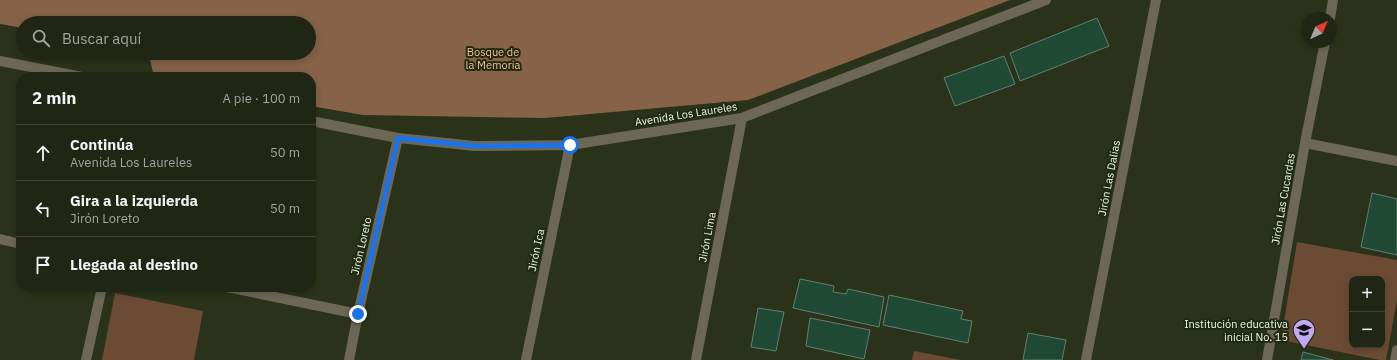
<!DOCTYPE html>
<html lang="es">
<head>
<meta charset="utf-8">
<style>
	:root { --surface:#202614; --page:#2d3222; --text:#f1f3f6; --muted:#a2a5a0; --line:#3d4334 }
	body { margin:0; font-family:"IBM Plex Sans",sans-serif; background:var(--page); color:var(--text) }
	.controls { position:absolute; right:12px; bottom:12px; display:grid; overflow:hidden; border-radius:8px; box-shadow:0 2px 6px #0003 }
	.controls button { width:36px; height:36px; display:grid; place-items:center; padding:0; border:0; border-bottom:1px solid var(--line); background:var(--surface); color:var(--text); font:20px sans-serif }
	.compass { position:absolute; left:1301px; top:12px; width:36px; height:36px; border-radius:50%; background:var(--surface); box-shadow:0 2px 6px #0003; rotate:44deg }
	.stop { position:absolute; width:12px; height:12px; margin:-9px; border:3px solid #1a73e8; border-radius:50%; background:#fff }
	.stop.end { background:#1a73e8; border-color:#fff; box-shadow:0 1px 4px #0008 }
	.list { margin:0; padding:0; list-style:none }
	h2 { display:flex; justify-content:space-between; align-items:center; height:52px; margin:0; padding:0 16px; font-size:17px }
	h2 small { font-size:13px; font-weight:400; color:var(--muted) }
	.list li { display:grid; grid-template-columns:26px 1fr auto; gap:12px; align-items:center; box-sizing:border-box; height:56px; padding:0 16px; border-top:1px solid var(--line) }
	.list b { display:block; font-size:15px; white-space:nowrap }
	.list p { margin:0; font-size:13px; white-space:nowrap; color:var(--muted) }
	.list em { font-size:13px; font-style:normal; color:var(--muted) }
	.icon { flex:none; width:22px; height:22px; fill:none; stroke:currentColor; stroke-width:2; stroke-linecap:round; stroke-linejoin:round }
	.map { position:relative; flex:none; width:1397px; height:360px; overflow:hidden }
	.search { position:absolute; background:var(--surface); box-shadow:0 2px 6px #0003; left:16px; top:16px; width:300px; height:44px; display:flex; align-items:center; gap:10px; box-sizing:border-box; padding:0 14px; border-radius:22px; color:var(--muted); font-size:15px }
	.panel { position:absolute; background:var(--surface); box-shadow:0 2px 6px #0003; left:16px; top:72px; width:300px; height:220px; border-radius:16px }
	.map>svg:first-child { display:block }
	.green { fill:#6b4b34; fill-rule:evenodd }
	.forest { fill:#856248 }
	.building { fill:#1f4935; stroke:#61806f }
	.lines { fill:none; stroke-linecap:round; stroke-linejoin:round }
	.minor { stroke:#6d6756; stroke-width:10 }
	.route { stroke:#1a73e8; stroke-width:5 }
	.labels { text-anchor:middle; stroke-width:4; stroke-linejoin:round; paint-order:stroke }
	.park-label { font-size:11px; fill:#fabf94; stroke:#202911 }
	.street-label { font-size:11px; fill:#f1f8e8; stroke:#202911 }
	.poi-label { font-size:11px; fill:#f1f8e8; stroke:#202911; text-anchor:end }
</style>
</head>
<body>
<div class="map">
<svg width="1397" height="360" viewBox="0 0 1397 360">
	<rect width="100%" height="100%" fill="#2a331a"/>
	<path class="green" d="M1297,242L1397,260V300L1386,360H1380L1281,340ZM1352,279H1382V345H1352Z
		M115,293L203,311L194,360H102Z
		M914,351L961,360H912Z"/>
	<path class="forest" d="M0,0H1010L748,100L545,118L363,115L311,106V77H154L149,55L142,53H309V23H23V28L0,24Z"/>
	<path class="building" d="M1097,18L1109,46L1020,81L1010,53Z
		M1004,56L1015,84L955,106L944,78Z
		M1372,193L1397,199V255L1361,247Z
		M800,279L834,286L833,292L846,294L848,289L884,297L879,327L793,308Z
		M889,295L963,311L961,319L972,321L968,343L883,325Z
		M758,308L784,312L776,351L751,347Z
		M810,318L870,330L864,359L806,346Z
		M1028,333L1066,340L1062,360H1023Z
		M1303,352L1333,360H1301Z"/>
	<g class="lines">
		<path class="minor" d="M1330,18L1333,0
			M0,61L82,77
			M311,121L398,138L475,146L570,145L742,118L1046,0
			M1305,143L1397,161
			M0,239L21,244
			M227,287L358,314
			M86,360L102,287
			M349,360L358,314L398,138
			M526,360L570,145
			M696,360L742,118
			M1086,360L1156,0
			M1267,360L1305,143L1325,42
			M1395,360L1397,350"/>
	</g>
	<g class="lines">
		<path class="route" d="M358,314L398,138L475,146L570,145"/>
	</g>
	<defs>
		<g id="school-pin" transform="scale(1.15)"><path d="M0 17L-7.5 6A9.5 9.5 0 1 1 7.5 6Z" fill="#c0a8f3" stroke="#202911"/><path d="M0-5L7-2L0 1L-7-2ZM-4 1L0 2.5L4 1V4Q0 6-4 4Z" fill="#111"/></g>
	</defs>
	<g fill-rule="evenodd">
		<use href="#school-pin" x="1304" y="330"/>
	</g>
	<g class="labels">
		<g class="park-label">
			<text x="493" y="56">Bosque de<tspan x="493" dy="13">la Memoria</tspan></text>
		</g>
		<g class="street-label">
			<text transform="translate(686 114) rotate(-9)" y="4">Avenida Los Laureles</text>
			<text transform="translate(1109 178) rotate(-79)" y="4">Jirón Las Dalias</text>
			<text transform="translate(1283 199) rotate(-80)" y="4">Jirón Las Cucardas</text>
			<text transform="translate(707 237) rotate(-79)" y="4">Jirón Lima</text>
			<text transform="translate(361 246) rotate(-77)" y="4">Jirón Loreto</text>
			<text transform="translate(536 250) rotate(-78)" y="4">Jirón Ica</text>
		</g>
		<g class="poi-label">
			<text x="1288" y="328">Institución educativa<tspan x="1288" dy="13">inicial No. 15</tspan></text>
		</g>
	</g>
</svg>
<div class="controls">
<button>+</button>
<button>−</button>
</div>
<svg class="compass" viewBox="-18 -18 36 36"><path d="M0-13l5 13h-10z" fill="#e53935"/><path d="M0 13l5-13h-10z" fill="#a2a5a0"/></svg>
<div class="stop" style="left:570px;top:145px"></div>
<div class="stop end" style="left:358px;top:314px"></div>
<div class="search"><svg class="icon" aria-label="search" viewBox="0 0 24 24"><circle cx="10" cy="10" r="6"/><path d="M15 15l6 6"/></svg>Buscar aquí</div>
<section class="panel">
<h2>2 min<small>A pie · 100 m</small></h2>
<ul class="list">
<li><svg class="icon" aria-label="ahead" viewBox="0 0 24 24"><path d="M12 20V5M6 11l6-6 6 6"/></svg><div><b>Continúa</b><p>Avenida Los Laureles</p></div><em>50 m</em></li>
<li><svg class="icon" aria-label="left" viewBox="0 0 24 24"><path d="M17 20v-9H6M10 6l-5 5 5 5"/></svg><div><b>Gira a la izquierda</b><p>Jirón Loreto</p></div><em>50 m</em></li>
<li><svg class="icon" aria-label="arrive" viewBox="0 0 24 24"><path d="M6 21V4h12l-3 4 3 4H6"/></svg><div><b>Llegada al destino</b></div></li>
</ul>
</section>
</div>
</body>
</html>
